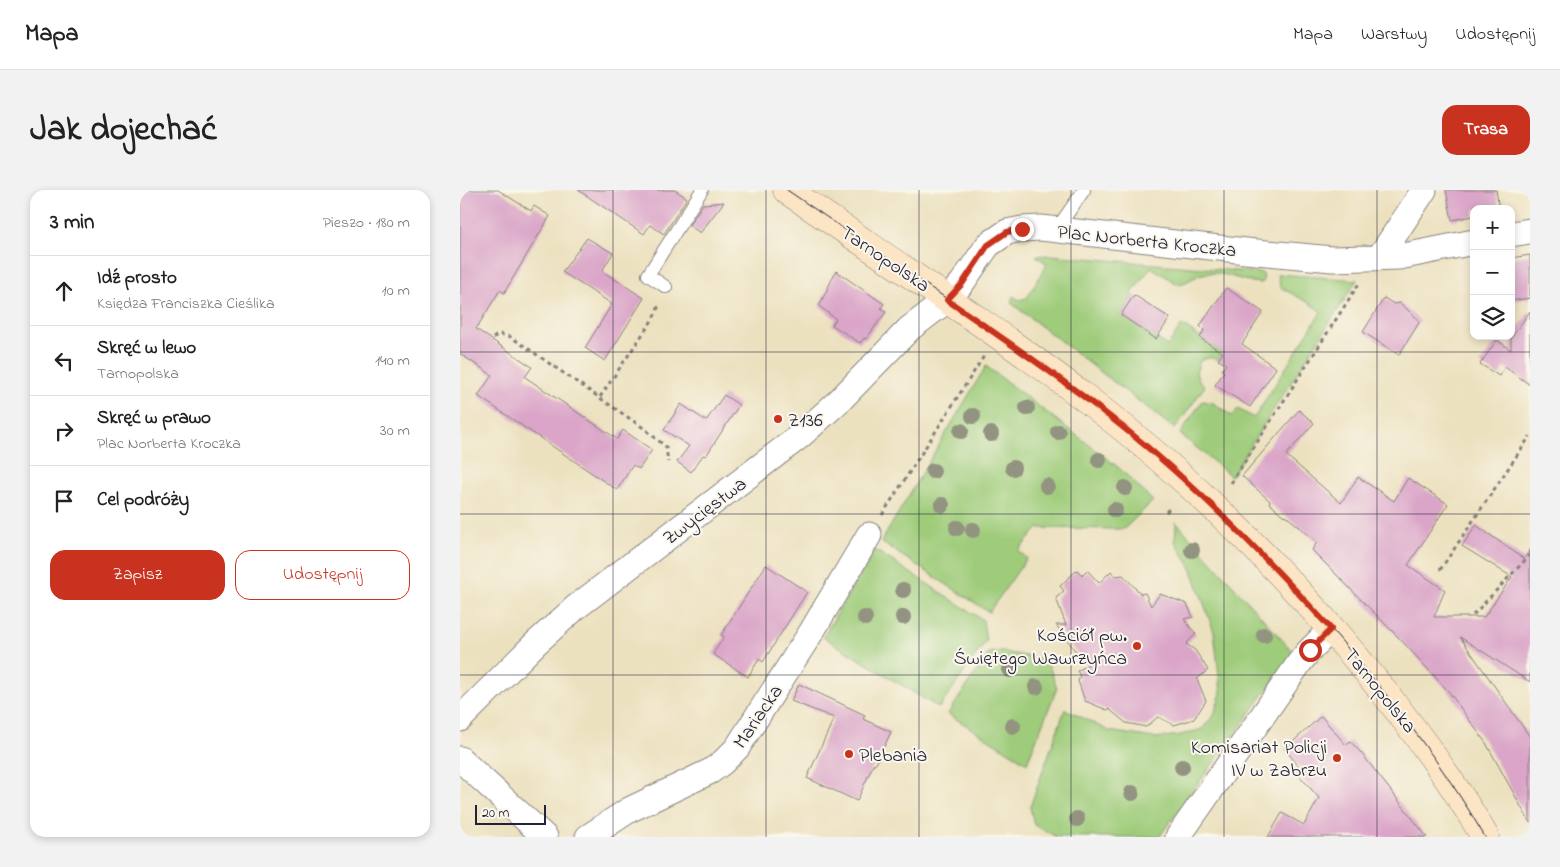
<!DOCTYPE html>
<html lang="pl">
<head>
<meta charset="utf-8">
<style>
	:root { --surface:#fff; --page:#f2f2f2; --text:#222; --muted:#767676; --line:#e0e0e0; --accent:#c8321e }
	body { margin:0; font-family:"Indie Flower",sans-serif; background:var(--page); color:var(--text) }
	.controls { position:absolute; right:15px; top:15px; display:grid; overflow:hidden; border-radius:10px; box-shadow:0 2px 8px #0003 }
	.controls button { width:45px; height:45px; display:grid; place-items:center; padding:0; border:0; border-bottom:1px solid var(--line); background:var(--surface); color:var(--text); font:25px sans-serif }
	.scale { position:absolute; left:15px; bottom:12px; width:71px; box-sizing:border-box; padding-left:5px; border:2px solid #22223b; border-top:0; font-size:14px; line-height:18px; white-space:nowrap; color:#22223b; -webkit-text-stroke:4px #fbf7ec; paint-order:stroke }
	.stop { position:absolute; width:15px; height:15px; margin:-11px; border:4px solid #c8321e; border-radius:50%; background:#fff }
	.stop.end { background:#c8321e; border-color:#fff; box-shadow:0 1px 5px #0008 }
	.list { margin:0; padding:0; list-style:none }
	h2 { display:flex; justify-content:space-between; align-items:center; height:65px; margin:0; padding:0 20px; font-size:21px }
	h2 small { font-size:16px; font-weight:400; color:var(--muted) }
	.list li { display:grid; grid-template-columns:32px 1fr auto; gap:15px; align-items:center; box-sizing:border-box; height:70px; padding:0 20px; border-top:1px solid var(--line) }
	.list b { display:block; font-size:19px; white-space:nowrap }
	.list p { margin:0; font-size:16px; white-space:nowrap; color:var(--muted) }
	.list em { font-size:16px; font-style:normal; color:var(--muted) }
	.actions { display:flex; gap:10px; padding:15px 20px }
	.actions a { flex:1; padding:11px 0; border:1px solid var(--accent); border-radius:15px; text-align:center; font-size:18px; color:var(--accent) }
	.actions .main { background:var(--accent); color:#fff }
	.icon { flex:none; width:28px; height:28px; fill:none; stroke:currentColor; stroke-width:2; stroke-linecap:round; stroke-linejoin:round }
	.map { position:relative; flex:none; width:1070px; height:647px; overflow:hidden; border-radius:15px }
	header { display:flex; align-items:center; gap:30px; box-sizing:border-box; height:70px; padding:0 25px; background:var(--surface); border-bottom:1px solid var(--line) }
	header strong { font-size:24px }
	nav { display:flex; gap:28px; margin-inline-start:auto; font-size:18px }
	.intro { display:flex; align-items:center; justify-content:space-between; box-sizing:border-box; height:120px; padding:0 30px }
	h1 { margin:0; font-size:35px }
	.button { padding:12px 22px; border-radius:15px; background:var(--accent); color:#fff; font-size:18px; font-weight:700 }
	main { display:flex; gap:30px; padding:0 30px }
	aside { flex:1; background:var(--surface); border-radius:15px; box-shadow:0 2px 8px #0003 }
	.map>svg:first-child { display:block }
	.green { fill:#9fcc7a; stroke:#60775a }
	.building { fill:#daa5c8 }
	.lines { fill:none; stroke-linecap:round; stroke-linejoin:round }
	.lane-casing { stroke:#87827d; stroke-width:14 }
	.street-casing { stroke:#87827d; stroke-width:27 }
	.secondary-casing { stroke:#87827d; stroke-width:29 }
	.path { stroke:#87827d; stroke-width:3; stroke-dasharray:4 4; stroke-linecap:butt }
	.lane { stroke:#fff; stroke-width:12 }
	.street { stroke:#fff; stroke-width:25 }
	.secondary { stroke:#fce5c4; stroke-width:28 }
	.tram { stroke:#22223b; stroke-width:1 }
	.tree { fill:#929481 }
	.route { stroke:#c8321e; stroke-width:6 }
	.grid { fill:none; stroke:#22223b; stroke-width:1; stroke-opacity:0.55 }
	.poi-dot { fill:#c8321e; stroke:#fbf7ec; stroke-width:2 }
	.labels { text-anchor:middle; stroke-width:4; stroke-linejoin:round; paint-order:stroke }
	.street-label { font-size:20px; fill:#22223b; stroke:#fbf7ec }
	.poi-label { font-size:20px; fill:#22223b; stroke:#fbf7ec; text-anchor:start }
</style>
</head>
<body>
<header>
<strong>Mapa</strong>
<nav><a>Mapa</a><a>Warstwy</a><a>Udostępnij</a></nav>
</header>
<div class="intro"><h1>Jak dojechać</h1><a class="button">Trasa</a></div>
<main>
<aside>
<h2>3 min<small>Pieszo · 180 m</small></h2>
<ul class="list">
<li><svg class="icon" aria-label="ahead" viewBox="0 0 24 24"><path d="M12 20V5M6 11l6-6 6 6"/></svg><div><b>Idź prosto</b><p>Księdza Franciszka Cieślika</p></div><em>10 m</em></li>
<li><svg class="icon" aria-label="left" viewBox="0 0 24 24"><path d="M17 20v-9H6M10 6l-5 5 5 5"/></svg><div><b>Skręć w lewo</b><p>Tarnopolska</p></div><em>140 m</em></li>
<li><svg class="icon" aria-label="right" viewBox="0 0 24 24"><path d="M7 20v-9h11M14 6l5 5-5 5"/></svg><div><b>Skręć w prawo</b><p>Plac Norberta Kroczka</p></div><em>30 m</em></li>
<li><svg class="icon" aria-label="arrive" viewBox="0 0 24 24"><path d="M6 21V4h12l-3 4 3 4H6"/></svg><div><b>Cel podróży</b></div></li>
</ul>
<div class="actions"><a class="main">Zapisz</a><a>Udostępnij</a></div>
</aside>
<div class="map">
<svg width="1070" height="647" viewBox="0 0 1070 647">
	<rect width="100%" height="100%" fill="#fbf7ec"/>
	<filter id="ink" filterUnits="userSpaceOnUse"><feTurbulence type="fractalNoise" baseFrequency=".02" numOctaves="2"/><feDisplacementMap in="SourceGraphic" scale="10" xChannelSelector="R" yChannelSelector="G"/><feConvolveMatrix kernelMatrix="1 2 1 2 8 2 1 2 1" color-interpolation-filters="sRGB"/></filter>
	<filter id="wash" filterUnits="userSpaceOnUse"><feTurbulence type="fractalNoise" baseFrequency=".0096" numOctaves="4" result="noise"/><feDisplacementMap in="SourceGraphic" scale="20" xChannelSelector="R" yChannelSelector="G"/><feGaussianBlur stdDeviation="1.12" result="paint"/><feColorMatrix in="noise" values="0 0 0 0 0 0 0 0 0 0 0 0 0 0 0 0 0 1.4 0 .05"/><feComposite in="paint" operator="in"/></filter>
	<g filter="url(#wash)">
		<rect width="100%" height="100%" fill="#ece1bf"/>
		<path class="green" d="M590,65L802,83L804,87L802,93C785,93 769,83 751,83C735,83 731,93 717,94L691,77L672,103L674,105L661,125L708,156L722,135L763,163L758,170C751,167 747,167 740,171L736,183L739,190L745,196L715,239L551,113L553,106L559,110L567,108L587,74L576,66Z
			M818,84L897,90L771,286L720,244L742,211L753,213L772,226L778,219L794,228L861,122C849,111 833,105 820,97Z
			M526,176L658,277L693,311L664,339L578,338L558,361L567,368L529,422L421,352Z
			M716,332L834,463L699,647H597L574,635L570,617L605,519L649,541L694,548L721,545L742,539L754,525L761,503L754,442L732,380L715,351Z
			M415,360L523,430L526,451L479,518L363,447Z
			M539,461L587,470L597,498L567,573L488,524L529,463Z"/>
		<g id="blocks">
			<path class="building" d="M4,0H38L71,21L74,16L90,26L44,103L40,100L16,139L72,177L65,187L157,249L163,240L192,260L179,279L173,275L157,300L18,206L32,185L0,164V7Z
				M118,0H215L227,8L204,44L190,35L184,44Z
				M986,0H1036L1039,19H1014V26L992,30Z
				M264,12L240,43L229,35L243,14Z
				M127,48L153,63L142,81L184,108L145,171L125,158L152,114L102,82Z
				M1070,65V108L1051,111V68Z
				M376,81L424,114L421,118L426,122L406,149L404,148L400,153L372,135L376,129L359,116Z
				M766,98L803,122L782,154L816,178L790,217L755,195L764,182L762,180L766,174L758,170L763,163L740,148L744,140L740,136Z
				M674,105L710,128L696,149L661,125Z
				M924,108L934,114L940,113L960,131L939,165L903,142Z
				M1070,121V195L1045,177L1039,186L1020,174L1037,150L1051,160V148Z
				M264,205L279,215L246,266L243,265L231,282L217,272L229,256L204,240L221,214L246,231Z
				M839,220L854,233L826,265L881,313L898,287L934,311L948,288L988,314L948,375L985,400L974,427H1024L1052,387L1002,356L1016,335L1064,369L1070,360V492L1000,447L1070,547V633L1026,553L989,502L940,449L852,360L857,352L825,325L824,326L809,313L810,311L782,286Z
				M306,375L347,402L303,472L299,469L288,487L253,464L264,447L261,445Z
				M617,380L622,385L627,380L639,393L651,381L655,386L663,385L681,404L685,403L691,416L700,404L727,414L733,427L724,429L736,444L726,454L735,460L748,480L737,489L746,511L734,529L714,535L698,527L686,537L666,533L649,519L647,520L625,511L618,491L620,486L617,481L628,475L620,467L596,435H606L596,408L604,401L600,396Z
				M339,494L405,525L403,529L431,542L416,574L414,573L397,611L347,588L374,528L331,511Z
				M861,526L886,555L890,551L902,564L967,647H808L822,623L844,635L859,608L837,583L841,579L825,559Z"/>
		</g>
	</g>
	<g filter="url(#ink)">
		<use href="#blocks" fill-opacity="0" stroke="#87827d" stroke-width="1"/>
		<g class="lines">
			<g class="lane-casing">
				<path id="lane" d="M596,40L624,0
					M206,97L188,85L242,0"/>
			</g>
			<g class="street-casing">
				<path id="street" d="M1051,44L1070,41
					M919,68L964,0
					M0,529L75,454L115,418L340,246L380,210L449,139L487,110L502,93L528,55L547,42L562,39L581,38L786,61L872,69L939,67L1014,52
					M0,569L85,647
					M128,647L169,620L251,581L263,572L277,558L352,441L409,345
					M718,647L840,472L850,460L871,439"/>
			</g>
			<g class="secondary-casing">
				<path id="secondary" d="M327,0C427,69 530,136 628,210C720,280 804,361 880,449C933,511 984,576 1025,647"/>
			</g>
			<path class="path" d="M33,148L39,144L51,147L185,239L206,257L208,272
				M140,207L193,129L200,113
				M771,293L900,92
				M706,322L711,317
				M422,325L524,166
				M980,380L1070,246
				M1013,425L1070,365"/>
			<use href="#lane" class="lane"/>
			<use href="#street" class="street"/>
			<use href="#secondary" class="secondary"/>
			<path class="tram" d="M327,0C427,69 531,136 628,210C720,280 804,361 880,449C933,511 984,576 1025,647"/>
		</g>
		<g class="tree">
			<circle cx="567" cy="218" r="8"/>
			<circle cx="513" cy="226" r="8"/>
			<circle cx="501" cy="241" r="8"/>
			<circle cx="598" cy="242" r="8"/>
			<circle cx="531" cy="244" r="8"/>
			<circle cx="639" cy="270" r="8"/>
			<circle cx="553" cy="278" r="8"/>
			<circle cx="473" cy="281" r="8"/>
			<circle cx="587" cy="296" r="8"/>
			<circle cx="665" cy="298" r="8"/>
			<circle cx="482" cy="315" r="8"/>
			<circle cx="655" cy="320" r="8"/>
			<circle cx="497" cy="338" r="8"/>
			<circle cx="513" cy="340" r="8"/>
			<circle cx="732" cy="360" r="8"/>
			<circle cx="443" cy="400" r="8"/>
			<circle cx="443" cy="427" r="8"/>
			<circle cx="405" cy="428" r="8"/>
			<circle cx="804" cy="445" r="8"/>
			<circle cx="550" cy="480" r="8"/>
			<circle cx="576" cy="497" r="8"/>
			<circle cx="553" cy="536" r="8"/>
			<circle cx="722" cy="577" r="8"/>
			<circle cx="672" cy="603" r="8"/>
			<circle cx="617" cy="629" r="8"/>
		</g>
	</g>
	<g class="lines" filter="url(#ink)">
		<path class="route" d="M562,39L547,42L528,55L502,94L487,110C560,160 633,210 700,268C761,321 817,379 871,439L850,460"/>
	</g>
	<path class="grid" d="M153,0V647M306,0V647M459,0V647M611,0V647M764,0V647M917,0V647M0,162H1070M0,324H1070M0,485H1070"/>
	<g class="poi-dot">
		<circle cx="318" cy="229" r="5"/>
		<circle cx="677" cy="456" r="5"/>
		<circle cx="389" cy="564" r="5"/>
		<circle cx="877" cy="568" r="5"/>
	</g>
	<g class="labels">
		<g class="street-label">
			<text transform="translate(687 50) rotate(6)" y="7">Plac Norberta Kroczka</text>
			<text transform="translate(426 68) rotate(34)" y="7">Tarnopolska</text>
			<text transform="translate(244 320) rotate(-37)" y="7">Zwycięstwa</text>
			<text transform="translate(921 500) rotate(51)" y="7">Tarnopolska</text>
			<text transform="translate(297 526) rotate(-56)" y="7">Mariacka</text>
		</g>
		<g class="poi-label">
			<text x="328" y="236">Z136</text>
			<text x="667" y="451" text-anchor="end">Kościół pw.<tspan x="667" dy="23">Świętego Wawrzyńca</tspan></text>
			<text x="867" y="563" text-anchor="end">Komisariat Policji<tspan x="867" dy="23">IV w Zabrzu</tspan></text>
			<text x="399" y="571">Plebania</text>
		</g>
	</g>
</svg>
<div class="controls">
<button>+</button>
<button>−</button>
<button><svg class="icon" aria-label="layers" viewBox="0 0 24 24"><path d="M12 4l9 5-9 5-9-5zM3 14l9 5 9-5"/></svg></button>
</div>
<div class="scale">20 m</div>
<div class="stop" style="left:850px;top:460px"></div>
<div class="stop end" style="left:562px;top:39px"></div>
</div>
</main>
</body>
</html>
